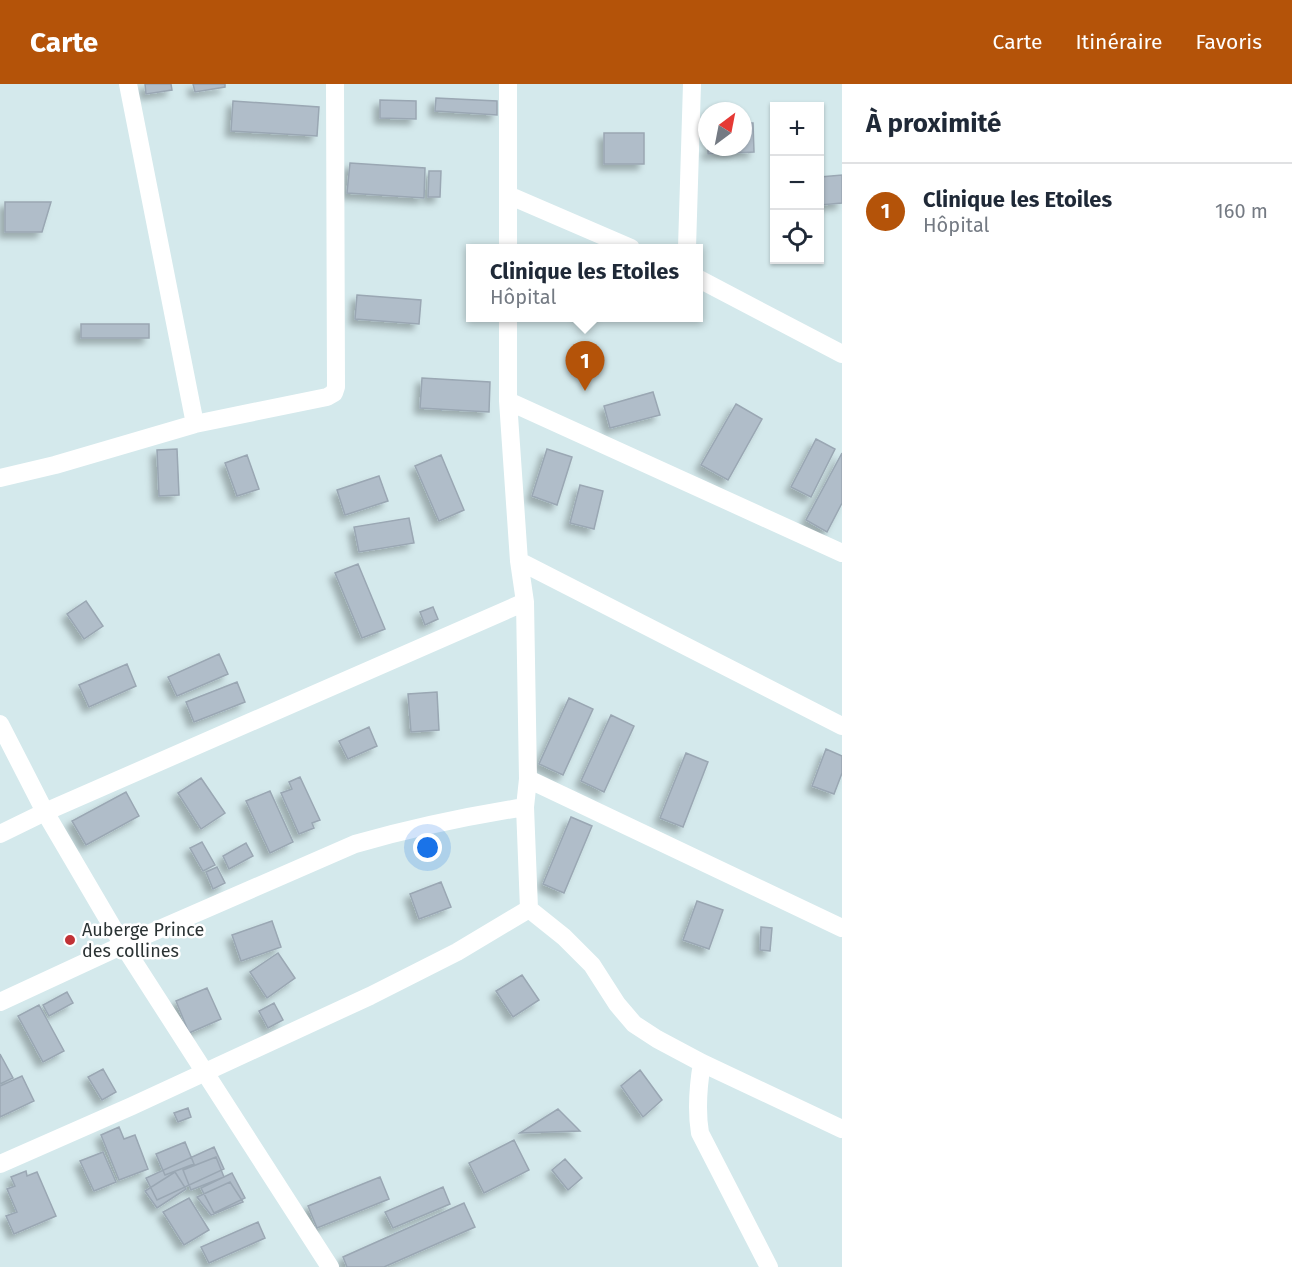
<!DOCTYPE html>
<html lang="fr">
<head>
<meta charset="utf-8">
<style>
	:root { --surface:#fff; --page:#f2f2f3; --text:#1f2937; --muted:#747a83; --line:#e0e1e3; --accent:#b45309 }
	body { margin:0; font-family:"Fira Sans",sans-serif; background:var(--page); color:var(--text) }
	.controls { position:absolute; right:18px; top:18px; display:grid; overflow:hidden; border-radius:0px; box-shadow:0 2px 4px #0004 }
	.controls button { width:54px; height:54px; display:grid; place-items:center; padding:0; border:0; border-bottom:2px solid var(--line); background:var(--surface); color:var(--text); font:30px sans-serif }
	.compass { position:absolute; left:698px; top:18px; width:54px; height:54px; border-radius:50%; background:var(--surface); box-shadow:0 2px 4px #0004; rotate:32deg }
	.you { position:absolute; left:428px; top:764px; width:21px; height:21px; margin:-15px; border:4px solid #fff; border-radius:50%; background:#1a73e8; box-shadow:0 0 0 9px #1a73e833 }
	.badge { display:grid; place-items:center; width:39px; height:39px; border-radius:50%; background:var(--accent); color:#fff; font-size:20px; font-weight:700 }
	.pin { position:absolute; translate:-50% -50px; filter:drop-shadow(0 2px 3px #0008) }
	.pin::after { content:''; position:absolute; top:32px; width:21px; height:18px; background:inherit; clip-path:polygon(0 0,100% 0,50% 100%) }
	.popup { position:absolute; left:466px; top:160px; width:237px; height:78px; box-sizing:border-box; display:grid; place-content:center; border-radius:0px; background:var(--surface); filter:drop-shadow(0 2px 4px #0005); font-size:20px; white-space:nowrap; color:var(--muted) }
	.popup b { font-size:22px; color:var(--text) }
	.popup::after { content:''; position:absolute; left:50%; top:100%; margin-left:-12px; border:12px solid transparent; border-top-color:var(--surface) }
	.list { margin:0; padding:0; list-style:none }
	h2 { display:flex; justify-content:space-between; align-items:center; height:78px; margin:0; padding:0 24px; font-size:26px }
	h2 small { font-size:20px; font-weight:400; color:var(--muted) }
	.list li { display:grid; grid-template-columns:39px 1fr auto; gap:18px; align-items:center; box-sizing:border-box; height:96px; padding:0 24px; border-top:2px solid var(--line) }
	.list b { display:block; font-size:22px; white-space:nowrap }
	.list p { margin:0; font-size:20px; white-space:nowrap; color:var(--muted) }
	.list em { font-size:20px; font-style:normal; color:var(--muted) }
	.icon { flex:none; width:33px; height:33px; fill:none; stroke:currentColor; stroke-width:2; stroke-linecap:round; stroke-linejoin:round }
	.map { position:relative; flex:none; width:842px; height:1183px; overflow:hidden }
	header { display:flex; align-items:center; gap:36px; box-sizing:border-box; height:84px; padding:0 30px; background:var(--accent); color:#fff }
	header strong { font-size:28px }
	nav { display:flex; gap:33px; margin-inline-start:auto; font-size:21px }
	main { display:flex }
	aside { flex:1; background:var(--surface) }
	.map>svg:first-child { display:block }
	.building { fill:#b0bdc9; stroke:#9aa7b3; stroke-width:1.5; filter:url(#shadow) }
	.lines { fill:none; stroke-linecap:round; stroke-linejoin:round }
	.minor { stroke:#fff; stroke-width:18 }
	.poi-dot { fill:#c13236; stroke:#fff; stroke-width:2 }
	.labels { text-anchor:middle; stroke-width:5; stroke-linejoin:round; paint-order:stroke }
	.poi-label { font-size:18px; fill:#2b3334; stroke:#fff; text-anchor:start }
</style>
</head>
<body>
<header>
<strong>Carte</strong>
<nav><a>Carte</a><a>Itinéraire</a><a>Favoris</a></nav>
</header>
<main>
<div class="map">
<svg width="842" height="1183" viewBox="0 0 842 1183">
	<defs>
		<filter id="shadow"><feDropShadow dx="-5.5" dy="5.5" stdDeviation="3" flood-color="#0004"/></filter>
	</defs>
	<rect width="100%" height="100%" fill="#d4e9ec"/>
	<path class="building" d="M145,0H171L172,6L146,10Z
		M193,0H225V3L195,8Z
		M436,14L497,17V31L435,27Z
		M380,16L416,17V35L380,34Z
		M233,17L319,23L317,52L231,47Z
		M743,39H753L754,68L708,70V63H743Z
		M604,49H644V80H604Z
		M350,79L425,84L424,114L347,109Z
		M429,87H441L440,113H428Z
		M842,91V119L820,121V93Z
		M5,118H51L42,148H5Z
		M357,211L421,216L419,240L355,235Z
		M81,240H149V254H81Z
		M422,294L490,298L489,328L420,324Z
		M653,308L660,331L610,344L604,322Z
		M736,320L762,335L728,396L701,381Z
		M816,355L835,365L811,413L791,403Z
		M177,365L179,411L159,412L157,366Z
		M547,365L572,373L557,421L532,412Z
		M842,369V419L827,448L806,436Z
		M247,371L259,405L237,412L225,379Z
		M441,371L464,426L439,437L415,382Z
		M379,392L388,417L345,431L337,406Z
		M580,401L603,407L594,445L570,439Z
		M409,434L414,459L359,468L354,443Z
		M358,480L385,545L362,554L335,489Z
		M86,517L103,542L84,555L67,530Z
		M433,523L438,535L425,541L420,528Z
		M219,570L228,590L177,612L168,593Z
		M127,580L136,602L89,623L79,601Z
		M237,598L245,618L194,638L186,618Z
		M437,608L439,646L411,648L408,610Z
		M569,614L593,625L563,691L539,680Z
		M611,631L634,642L604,708L581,697Z
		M369,643L377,662L348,675L339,657Z
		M826,665L842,672V689L834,710L812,702Z
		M686,669L708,678L683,743L660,734Z
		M300,693L320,736L312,739L314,744L299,750L281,709L292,705L289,698Z
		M201,694L225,729L201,745L178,709Z
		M270,707L293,758L270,769L246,717Z
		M126,708L139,732L86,761L72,737Z
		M571,733L592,742L564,809L543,800Z
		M202,758L215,781L203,787L190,764Z
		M246,759L253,772L229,785L223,772Z
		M217,783L225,799L213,805L206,788Z
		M441,798L451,823L419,835L410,810Z
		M697,817L723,826L709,865L683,856Z
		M272,837L281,863L241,877L232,851Z
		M761,843L772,844L770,867L760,866Z
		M278,869L295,894L267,914L250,888Z
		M522,891L539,916L513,933L496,907Z
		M207,904L221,935L189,949L176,917Z
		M67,908L73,919L49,932L43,921Z
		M274,919L283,936L268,944L259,927Z
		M39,921L64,967L43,978L18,932Z
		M0,970L13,994L0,1000Z
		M103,985L116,1008L102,1016L88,993Z
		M640,986L662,1016L643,1033L621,1002Z
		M22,992L34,1017L0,1033V1002Z
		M188,1024L191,1033L178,1038L174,1029Z
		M558,1025L580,1047L520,1049Z
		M119,1043L124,1055L135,1051L148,1085L119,1096L101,1051Z
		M514,1056L529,1086L484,1109L469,1079Z
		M185,1058L194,1080L165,1091L156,1070Z
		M214,1063L224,1085L157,1116L146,1094Z
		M103,1068L116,1098L94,1107L80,1077Z
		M216,1073L224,1093L191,1106L183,1086Z
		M565,1075L582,1094L568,1106L552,1086Z
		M26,1087L27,1092L37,1088L56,1132L14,1150L6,1132L17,1128L7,1105L15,1102L11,1093Z
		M175,1088L186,1105L157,1124L145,1107Z
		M232,1089L245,1114L214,1129L201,1104Z
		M380,1093L389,1115L317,1144L308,1122Z
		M230,1098L243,1118L211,1131L197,1113Z
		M443,1103L450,1120L393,1144L385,1128Z
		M189,1114L209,1146L184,1161L163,1128Z
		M464,1119L475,1143L384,1183H347L343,1173Z
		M258,1138L265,1154L209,1179L201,1163Z"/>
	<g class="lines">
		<path class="minor" d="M128,0L195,340
			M508,111L631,164
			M508,164V0
			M687,164L692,0
			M699,195L842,270
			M508,234V317L519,477L525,518L528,695L525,723L529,825L564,853L592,881L617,920L634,940L657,955L702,979L842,1045
			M508,317L842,469
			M0,394L55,381L195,340L327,313L334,309L336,303L335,0
			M519,477L842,642
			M0,640L45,728L123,861L330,1183
			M528,695L842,844
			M0,750L45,728L525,518
			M0,918L123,861L355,760C411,744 468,732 525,723
			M702,979C698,1003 696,1025 700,1049L769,1183
			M0,1080L132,1022L370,912L457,868L529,825"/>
	</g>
	<circle class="poi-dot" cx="70" cy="856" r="6"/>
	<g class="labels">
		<g class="poi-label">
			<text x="82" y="852">Auberge Prince<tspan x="82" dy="21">des collines</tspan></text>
		</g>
	</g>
</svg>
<div class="controls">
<button>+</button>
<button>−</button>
<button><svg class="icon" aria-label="locate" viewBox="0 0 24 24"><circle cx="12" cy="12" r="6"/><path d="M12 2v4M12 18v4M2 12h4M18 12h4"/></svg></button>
</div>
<svg class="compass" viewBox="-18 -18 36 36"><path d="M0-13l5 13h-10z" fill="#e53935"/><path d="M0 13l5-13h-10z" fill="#747a83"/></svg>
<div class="you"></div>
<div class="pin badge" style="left:585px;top:307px">1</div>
<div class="popup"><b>Clinique les Etoiles</b>Hôpital</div>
</div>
<aside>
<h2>À proximité<small></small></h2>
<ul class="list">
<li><span class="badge">1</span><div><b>Clinique les Etoiles</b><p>Hôpital</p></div><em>160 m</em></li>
</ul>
</aside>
</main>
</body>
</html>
